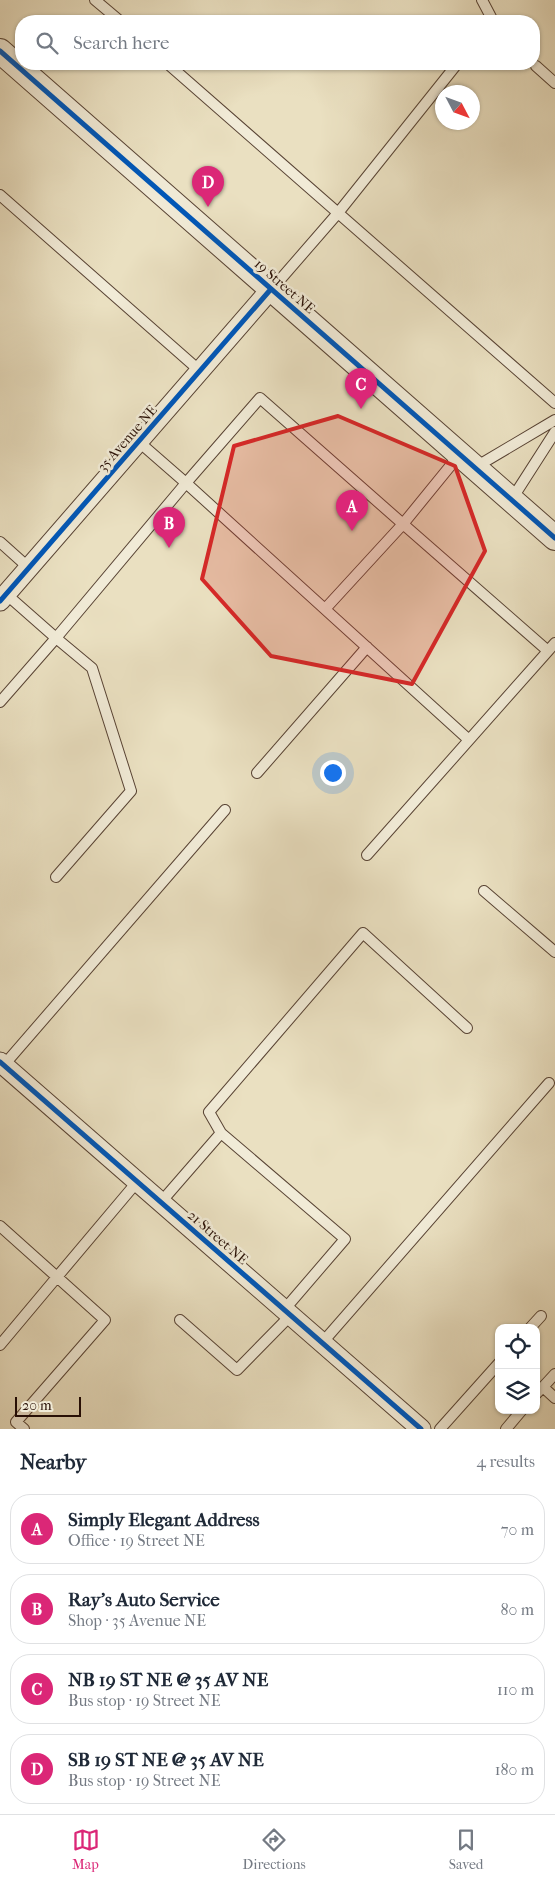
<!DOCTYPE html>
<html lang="en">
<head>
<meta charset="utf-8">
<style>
	:root { --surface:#fff; --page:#f6f6f7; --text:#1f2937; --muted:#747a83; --line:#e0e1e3; --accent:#db2777 }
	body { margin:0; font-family:"IM FELL French Canon",serif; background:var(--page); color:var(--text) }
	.controls { position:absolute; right:15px; bottom:15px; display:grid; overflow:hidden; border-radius:10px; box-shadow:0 1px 4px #0004 }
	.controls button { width:45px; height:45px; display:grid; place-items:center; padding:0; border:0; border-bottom:1px solid var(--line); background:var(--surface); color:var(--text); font:25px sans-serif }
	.compass { position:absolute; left:435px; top:85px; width:45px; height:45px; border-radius:50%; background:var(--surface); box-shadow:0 1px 4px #0004; rotate:131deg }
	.scale { position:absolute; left:15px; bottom:12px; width:66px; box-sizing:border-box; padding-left:5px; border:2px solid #280f05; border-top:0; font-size:14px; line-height:18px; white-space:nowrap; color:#280f05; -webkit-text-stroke:4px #f1ebd7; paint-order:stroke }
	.you { position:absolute; left:332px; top:772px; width:18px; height:18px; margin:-12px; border:4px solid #fff; border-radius:50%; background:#1a73e8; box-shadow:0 0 0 8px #1a73e833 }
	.badge { display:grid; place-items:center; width:32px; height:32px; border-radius:50%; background:var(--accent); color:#fff; font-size:16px; font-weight:700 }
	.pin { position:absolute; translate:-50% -41px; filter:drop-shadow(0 1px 2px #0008) }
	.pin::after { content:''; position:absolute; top:26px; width:18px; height:15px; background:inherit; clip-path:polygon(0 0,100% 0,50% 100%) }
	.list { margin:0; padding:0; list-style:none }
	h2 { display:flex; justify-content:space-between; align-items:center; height:65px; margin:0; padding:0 20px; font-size:21px }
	h2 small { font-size:16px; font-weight:400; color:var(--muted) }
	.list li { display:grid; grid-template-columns:32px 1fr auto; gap:15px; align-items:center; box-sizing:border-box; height:70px; margin:0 10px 10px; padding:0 10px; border:1px solid var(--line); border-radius:20px }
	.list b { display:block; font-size:19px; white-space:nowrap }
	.list p { margin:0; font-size:16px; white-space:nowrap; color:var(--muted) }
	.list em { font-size:16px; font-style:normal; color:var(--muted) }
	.icon { flex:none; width:28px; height:28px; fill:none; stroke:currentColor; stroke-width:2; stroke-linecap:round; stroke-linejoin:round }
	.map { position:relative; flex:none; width:555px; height:1429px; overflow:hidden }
	.search { position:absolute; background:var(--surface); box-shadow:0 1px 4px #0004; left:15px; right:15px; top:15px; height:55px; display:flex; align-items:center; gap:12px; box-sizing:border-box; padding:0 18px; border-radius:20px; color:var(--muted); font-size:19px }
	.sheet { height:385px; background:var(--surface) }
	nav { display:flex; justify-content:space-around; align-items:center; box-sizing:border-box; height:70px; border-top:1px solid var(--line); background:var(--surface); font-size:14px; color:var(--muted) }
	nav a { display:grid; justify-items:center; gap:2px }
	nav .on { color:var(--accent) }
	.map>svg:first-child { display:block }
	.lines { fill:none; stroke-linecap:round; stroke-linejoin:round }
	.service-casing { stroke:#584334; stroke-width:12 }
	.minor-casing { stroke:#584334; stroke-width:21 }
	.tertiary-casing { stroke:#584334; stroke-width:26 }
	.service { stroke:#f1ebd7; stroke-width:10 }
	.minor { stroke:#f1ebd7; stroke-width:19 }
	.tertiary { stroke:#f1ebd7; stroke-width:24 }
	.cycleway-casing { stroke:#f1ebd7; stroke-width:8 }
	.cycleway { stroke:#0057b8; stroke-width:5 }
	.marked { fill:#d62828; fill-opacity:0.2; stroke:#d62828; stroke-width:4; stroke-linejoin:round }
	.labels { text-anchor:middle; stroke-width:5; stroke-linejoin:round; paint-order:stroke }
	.street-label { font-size:14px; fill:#280f05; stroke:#f1ebd7 }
</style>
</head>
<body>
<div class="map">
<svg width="555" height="1429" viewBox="0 0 555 1429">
	<rect width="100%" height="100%" fill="#eae0c1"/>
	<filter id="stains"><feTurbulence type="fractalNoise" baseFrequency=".004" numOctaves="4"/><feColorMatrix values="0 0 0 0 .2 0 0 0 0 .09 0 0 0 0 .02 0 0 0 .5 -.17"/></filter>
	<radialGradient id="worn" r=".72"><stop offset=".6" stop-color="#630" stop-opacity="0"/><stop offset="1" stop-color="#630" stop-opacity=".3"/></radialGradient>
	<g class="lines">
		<g class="service-casing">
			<path id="service" d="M95,0L120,21
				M482,0L491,17L488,21
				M168,64L555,403
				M536,66L555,83
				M0,195L200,371
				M272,289L338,213L457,64
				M460,454L403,524L260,398L186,483L469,740
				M474,468L555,420
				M512,499L555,432
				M0,542L29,568
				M325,609L403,524L548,651L555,643
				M0,702L56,638L6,594
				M257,773L367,647
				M367,855L548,651
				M56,877L131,791L92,668L56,638L186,483L139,442
				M484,891L555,952
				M4,1065L225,810
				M221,1133L209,1112L363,933L467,1028
				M161,1202L221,1133L345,1239L284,1310
				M0,1226L57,1277L137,1182
				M180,1320L237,1370L290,1316
				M530,1328L541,1316
				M322,1343L549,1083
				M0,1345L57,1277L105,1320L16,1422L24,1429
				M543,1387L555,1374
				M536,1394L543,1387L555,1398
				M440,1429L499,1363
				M506,1429L522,1410"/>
		</g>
		<g class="minor-casing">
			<path id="minor" d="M0,601L271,289
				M0,1062L421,1429"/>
		</g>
		<g class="tertiary-casing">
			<path id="tertiary" d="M0,51L555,538"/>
		</g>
		<use href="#service" class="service"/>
		<use href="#minor" class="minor"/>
		<use href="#tertiary" class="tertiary"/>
		<g class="cycleway-casing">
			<path id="cycleway" d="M0,51L555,538
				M0,601L271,289
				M0,1062L421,1429"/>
		</g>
		<use href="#cycleway" class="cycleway"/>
	</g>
	<path class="marked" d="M338,416L455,466L485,551L412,684L271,656L202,579L234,446Z"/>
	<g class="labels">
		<g class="street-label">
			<text transform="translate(285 286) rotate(41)" y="5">19 Street NE</text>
			<text transform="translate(127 438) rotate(-49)" y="5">35 Avenue NE</text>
			<text transform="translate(218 1237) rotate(41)" y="5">21 Street NE</text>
		</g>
	</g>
	<rect width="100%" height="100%" filter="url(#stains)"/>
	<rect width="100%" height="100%" fill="url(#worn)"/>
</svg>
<div class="controls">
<button><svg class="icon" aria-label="locate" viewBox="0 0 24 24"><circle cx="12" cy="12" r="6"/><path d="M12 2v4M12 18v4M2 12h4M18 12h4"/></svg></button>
<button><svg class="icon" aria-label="layers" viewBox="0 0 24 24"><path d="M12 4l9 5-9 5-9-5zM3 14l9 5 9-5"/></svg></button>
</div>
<svg class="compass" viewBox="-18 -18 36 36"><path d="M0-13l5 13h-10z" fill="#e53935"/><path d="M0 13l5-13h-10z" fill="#747a83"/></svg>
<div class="scale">20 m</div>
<div class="you"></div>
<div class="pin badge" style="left:352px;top:531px">A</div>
<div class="pin badge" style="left:169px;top:548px">B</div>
<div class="pin badge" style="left:361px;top:409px">C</div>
<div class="pin badge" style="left:208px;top:207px">D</div>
<div class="search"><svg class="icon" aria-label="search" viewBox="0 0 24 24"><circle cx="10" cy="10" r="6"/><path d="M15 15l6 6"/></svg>Search here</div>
</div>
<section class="sheet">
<h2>Nearby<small>4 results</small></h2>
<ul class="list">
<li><span class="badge">A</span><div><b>Simply Elegant Address</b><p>Office · 19 Street NE</p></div><em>70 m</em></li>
<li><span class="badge">B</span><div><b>Ray's Auto Service</b><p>Shop · 35 Avenue NE</p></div><em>80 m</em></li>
<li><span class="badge">C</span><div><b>NB 19 ST NE @ 35 AV NE</b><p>Bus stop · 19 Street NE</p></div><em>110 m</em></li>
<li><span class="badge">D</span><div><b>SB 19 ST NE @ 35 AV NE</b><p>Bus stop · 19 Street NE</p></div><em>180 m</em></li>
</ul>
</section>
<nav>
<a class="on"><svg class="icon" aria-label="map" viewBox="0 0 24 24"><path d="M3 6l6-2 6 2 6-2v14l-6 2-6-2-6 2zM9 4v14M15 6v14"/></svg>Map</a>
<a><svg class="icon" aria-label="directions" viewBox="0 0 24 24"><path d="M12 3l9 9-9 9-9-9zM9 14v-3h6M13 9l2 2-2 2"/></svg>Directions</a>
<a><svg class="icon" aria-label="saved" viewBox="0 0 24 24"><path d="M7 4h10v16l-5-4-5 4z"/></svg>Saved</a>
</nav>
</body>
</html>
